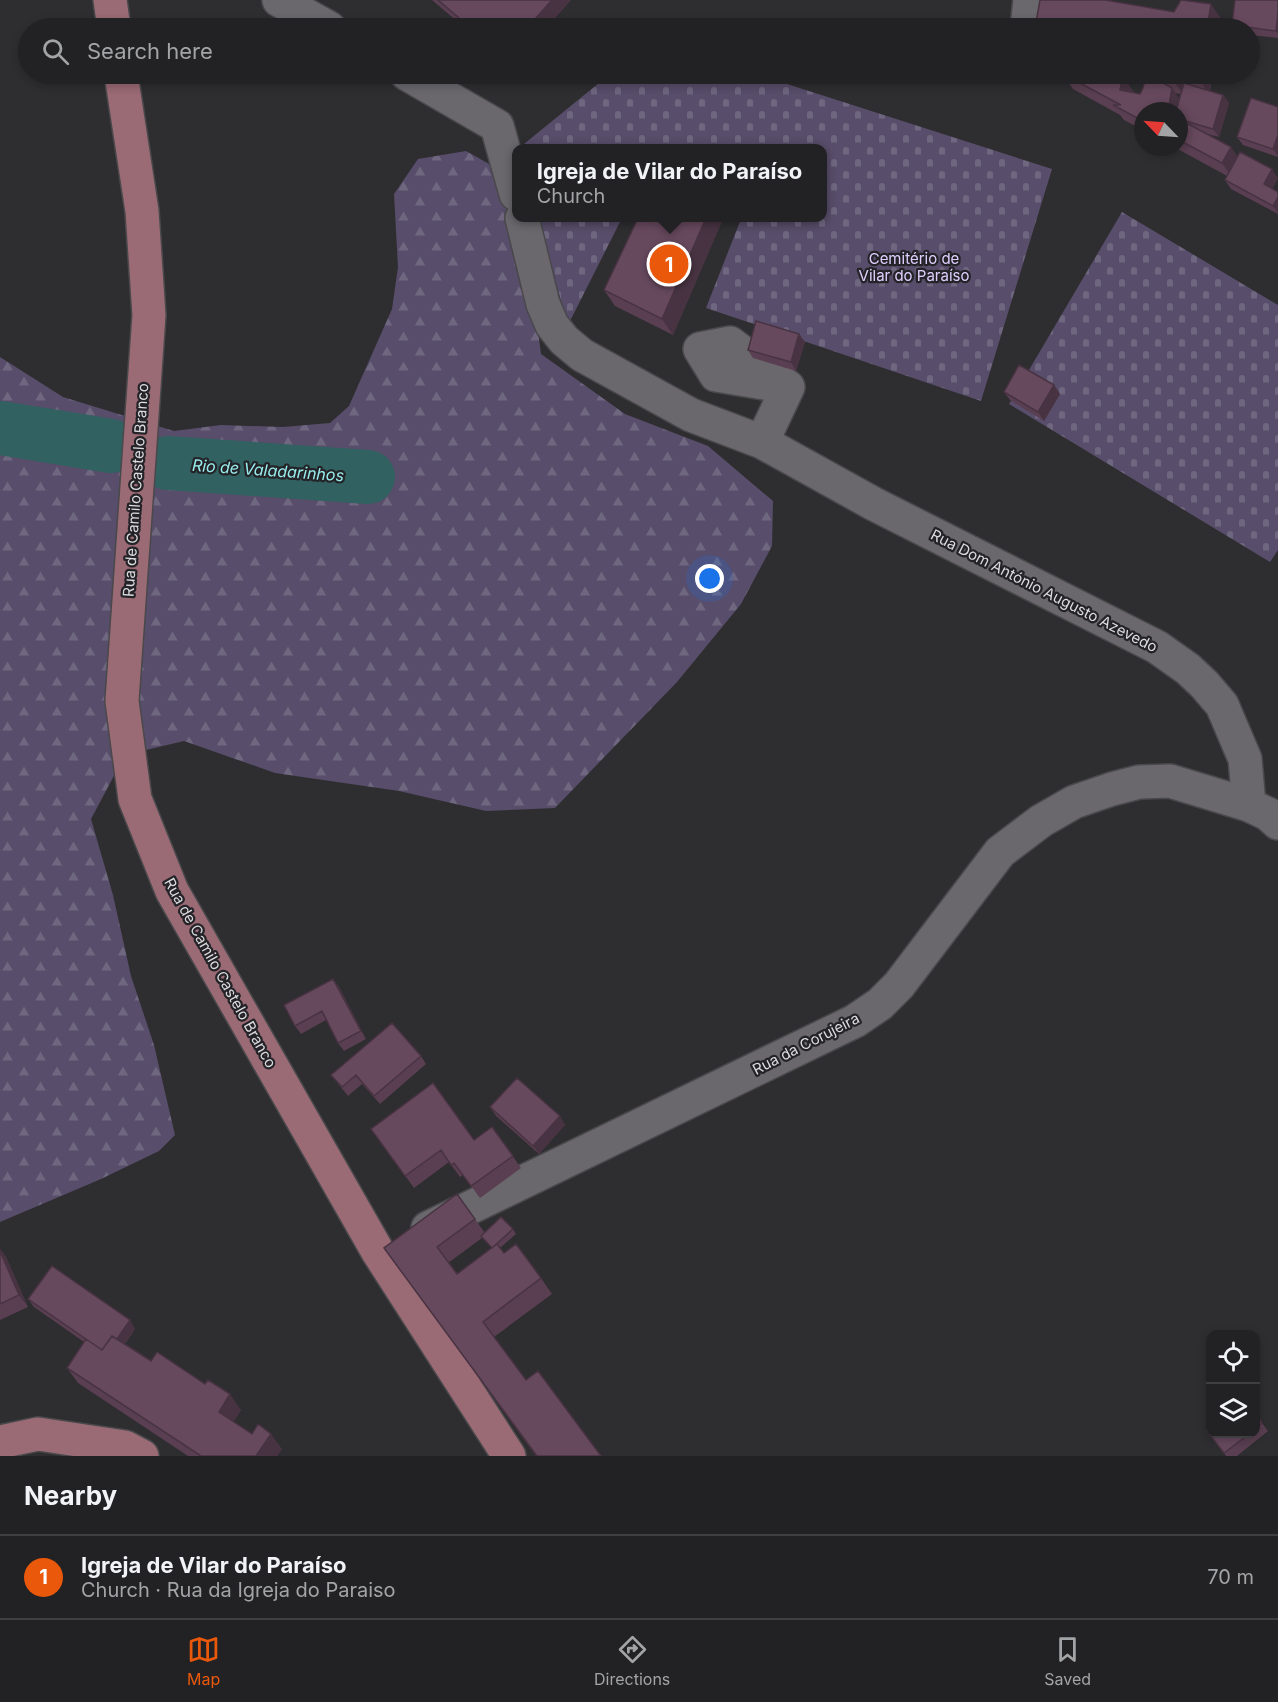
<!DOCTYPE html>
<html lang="en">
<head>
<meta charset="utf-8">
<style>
	:root { --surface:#222224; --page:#2e2f31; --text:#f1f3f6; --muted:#a2a4a6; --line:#3f3f41; --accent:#ea580c }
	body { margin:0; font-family:Inter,sans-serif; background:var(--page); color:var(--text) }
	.controls { position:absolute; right:18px; bottom:18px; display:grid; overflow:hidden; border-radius:12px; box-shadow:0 3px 9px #0003 }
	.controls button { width:54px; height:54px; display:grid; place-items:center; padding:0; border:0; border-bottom:2px solid var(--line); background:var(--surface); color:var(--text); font:30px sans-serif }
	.compass { position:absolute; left:1134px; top:102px; width:54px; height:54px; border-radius:50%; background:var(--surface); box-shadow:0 3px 9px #0003; rotate:295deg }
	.you { position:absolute; left:710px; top:579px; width:21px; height:21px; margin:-15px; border:4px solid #fff; border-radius:50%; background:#1a73e8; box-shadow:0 0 0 9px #1a73e833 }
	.badge { display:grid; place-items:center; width:39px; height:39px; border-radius:50%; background:var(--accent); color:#fff; font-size:20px; font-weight:700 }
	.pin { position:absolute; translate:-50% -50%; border:3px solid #fff; box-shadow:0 2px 6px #0006 }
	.popup { position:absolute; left:512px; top:144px; width:315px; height:78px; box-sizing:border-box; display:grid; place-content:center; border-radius:12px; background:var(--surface); filter:drop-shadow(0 2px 4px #0005); font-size:20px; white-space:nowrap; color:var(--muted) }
	.popup b { font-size:22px; color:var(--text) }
	.popup::after { content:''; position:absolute; left:50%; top:100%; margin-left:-12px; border:12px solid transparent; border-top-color:var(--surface) }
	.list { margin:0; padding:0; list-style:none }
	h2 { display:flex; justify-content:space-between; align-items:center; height:78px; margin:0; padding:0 24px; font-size:26px }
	h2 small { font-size:20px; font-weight:400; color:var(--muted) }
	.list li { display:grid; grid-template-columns:39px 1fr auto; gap:18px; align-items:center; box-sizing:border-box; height:84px; padding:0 24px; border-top:2px solid var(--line) }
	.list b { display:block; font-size:22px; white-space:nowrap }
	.list p { margin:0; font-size:20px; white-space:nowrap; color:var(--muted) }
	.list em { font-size:20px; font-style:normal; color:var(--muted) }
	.icon { flex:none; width:33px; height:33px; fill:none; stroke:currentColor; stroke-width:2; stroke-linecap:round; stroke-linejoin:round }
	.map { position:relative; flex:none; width:1278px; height:1456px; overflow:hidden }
	.search { position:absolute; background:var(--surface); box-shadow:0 3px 9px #0003; left:18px; right:18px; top:18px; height:66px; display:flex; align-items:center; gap:15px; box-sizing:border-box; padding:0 21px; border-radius:33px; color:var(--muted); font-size:22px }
	.sheet { height:162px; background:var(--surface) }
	nav { display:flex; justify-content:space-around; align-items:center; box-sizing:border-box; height:84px; border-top:2px solid var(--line); background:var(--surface); font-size:16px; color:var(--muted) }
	nav a { display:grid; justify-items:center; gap:3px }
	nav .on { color:var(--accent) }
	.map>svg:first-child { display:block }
	.forest { fill:url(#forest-firs) }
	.cemetery { fill:url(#cemetery-stones) }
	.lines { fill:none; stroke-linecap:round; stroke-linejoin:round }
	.river { stroke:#316161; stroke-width:54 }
	.minor-casing { stroke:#49484b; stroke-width:36 }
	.major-casing { stroke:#49484b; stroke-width:36 }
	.minor { stroke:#6a686d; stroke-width:33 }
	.major { stroke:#9a6a75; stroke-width:33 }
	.wall { fill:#593f51; fill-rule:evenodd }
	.shaded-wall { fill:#483342 }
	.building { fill:#67495e; stroke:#483342; stroke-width:1.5 }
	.labels { text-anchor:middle; stroke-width:4.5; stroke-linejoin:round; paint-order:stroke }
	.park-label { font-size:15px; fill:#e0cffe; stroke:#242327 }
	.street-label { font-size:15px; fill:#dcdbdd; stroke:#242327 }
	.water-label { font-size:16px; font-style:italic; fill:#98eded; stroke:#242327 }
</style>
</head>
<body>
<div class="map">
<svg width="1278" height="1456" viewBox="0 0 1278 1456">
	<defs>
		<pattern id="forest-firs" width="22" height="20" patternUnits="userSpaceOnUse" patternTransform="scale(1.5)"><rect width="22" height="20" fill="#584d6a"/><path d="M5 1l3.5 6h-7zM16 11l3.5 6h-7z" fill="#6f667f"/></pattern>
		<pattern id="cemetery-stones" width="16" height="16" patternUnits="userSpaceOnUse" patternTransform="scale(1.5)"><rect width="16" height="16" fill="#584d6a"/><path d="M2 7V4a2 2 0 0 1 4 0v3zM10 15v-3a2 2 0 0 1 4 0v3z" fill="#6f667f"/></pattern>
	</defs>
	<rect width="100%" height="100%" fill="#2e2d30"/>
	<path class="forest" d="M466,151L507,174L535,308L541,354L625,414L708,446L773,501L772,546L741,604L677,682L555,808L486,811L399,791L275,773L184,741L125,755L91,819L113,895L131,976L154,1045L175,1135L159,1151L101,1179L0,1222V357L63,397L174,431L221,425L283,427L330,423L349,406L392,309L398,267L394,194L418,159Z"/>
	<path class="cemetery" d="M610,74H756L1052,169L981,401L706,308L741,219L738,218H822V148H519Z
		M1122,212L1278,305V550L1270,562L1009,404Z
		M537,218H622L568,325Z"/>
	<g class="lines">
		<path class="river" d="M0,428L111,446
			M168,463L368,477"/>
		<g class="minor-casing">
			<path id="minor" d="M279,0L329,28
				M1027,28L1030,0
				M407,74L497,126L516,194
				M522,218L543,304L552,325L564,340L582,355L691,415L762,442L874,504L1157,647L1188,669L1204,684L1222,705L1245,759L1249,805
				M730,343L788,387L716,375L700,349Z
				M762,442L788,387
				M428,1228L855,1021L880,1004L899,985L1000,852L1041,821L1074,802L1112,789L1139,782L1170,781L1249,805L1268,814L1278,823"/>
		</g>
		<g class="major-casing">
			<path id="major" d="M110,0L114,28
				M121,74L142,211L149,315L122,701L135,799L172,891L378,1252L509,1456
				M0,1442L38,1434L125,1447L142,1456"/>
		</g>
		<use href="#minor" class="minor"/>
		<use href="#major" class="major"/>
	</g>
	<path class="wall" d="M432,0H571L546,28H465Z
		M1278,0V38L1250,35V28H1234L1232,25Z
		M1062,74L1140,94L1143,88L1146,74H1143H1213L1210,91L1223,95L1229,103L1219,137L1207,134L1238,157L1278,178L1272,189L1278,192V214L1231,189L1225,180L1227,176L1174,147H1179V111H1143V130L1124,120L1120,115L1073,89ZM1175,93L1181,94L1179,99Z
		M1278,107V157L1243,145L1237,137Z
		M638,218H719L722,221L673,335L615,306L604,290Z
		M799,334L805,342L796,371L753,358L748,350Z
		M1054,385L1060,394L1044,421L1010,400L1004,392Z
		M333,979L339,987L366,1039L344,1051L338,1043L326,1020L301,1034L295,1026Z
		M421,1056L426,1064L380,1104L362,1084L348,1096L331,1075Z
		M490,1107L565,1125L539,1154L496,1116Z
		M492,1127L521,1168L480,1198L463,1175L460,1177L449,1162L414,1188L371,1129L474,1140Z
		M475,1219L485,1233L513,1229L516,1234L500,1248L504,1253L541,1278L552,1294L494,1337L526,1380L601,1456H536L384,1248ZM482,1238L492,1248L457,1274L448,1263Z
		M0,1249L6,1257L28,1307L0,1320Z
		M28,1299L135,1329L125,1344L151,1361L241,1410L233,1422L252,1434L282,1449L277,1456H188L78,1383L67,1368L84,1342L34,1307Z
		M1256,1415L1268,1431L1237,1456H1226L1207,1431L1210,1434H1256Z"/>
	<path class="shaded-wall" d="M552,0H571L546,28H527Z
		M1211,4L1222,20L1220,28H1207Z
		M1278,12V34L1276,31Z
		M1175,74L1186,90L1183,94L1172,79Z
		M1199,74H1213L1209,94L1198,78Z
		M1123,76L1134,92L1131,106L1120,90Z
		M1172,88L1183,104L1179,111H1168Z
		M1223,95L1229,103L1219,137L1213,129Z
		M1278,135V156L1273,149Z
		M1231,147L1242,163L1233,179L1222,163Z
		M1272,169L1278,178L1270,193L1264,184Z
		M1278,197V213L1273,206Z
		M706,218H719L722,221L673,335L662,319Z
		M799,334L805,342L796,371L791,362Z
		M1054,385L1060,394L1044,421L1038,412Z
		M333,979L339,987L366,1039L361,1031Z
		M560,1116L565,1125L539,1154L533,1146Z
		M0,1249L6,1257L28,1307L19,1295L0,1251Z
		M130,1320L135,1329L112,1362L106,1354Z
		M230,1394L241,1410L230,1427L219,1412Z
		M271,1434L282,1449L277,1456H256Z"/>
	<path class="building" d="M438,0H552L527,28H471Z
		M1040,0H1105L1174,12L1181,0L1211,4L1207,28H1035Z
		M1235,0H1278V12L1276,31L1232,25Z
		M1063,74H1118L1123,76L1120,90L1140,94L1143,88L1146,74H1199L1198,78L1175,74L1172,79L1147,74L1172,88L1168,111H1143V121L1113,105H1121Z
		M1184,83L1223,95L1213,129L1179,119V111H1176Z
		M1251,98L1278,107V135L1273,149L1237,137Z
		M1179,119L1231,147L1222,163L1179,140Z
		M1240,152L1272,169L1264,184L1278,192V197L1273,206L1225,180Z
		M638,218H706L662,319L604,290Z
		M756,321L799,334L791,362L748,350Z
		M1019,365L1054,385L1038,412L1004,392Z
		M333,979L361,1031L338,1043L322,1011L295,1026L284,1005Z
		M392,1023L421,1056L374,1096L356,1075L342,1087L331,1075Z
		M517,1078L560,1116L533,1146L490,1107Z
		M433,1083L474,1140L492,1127L513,1156L471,1186L454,1163L451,1165L441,1150L405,1176L371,1129Z
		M457,1194L475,1219L437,1247L457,1274L497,1244L504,1253L516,1244L541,1278L483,1322L526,1380L538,1371L601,1456H537L384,1248Z
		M501,1217L513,1229L492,1248L481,1236Z
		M0,1251L19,1295L0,1304Z
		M52,1266L130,1320L117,1339L112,1336L102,1350L86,1339L28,1299Z
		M112,1336L151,1361L157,1352L205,1384L208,1380L230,1394L219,1412L252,1434L258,1424L271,1434L256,1456H201L67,1368L86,1339L102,1350Z
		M1256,1415L1262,1423L1256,1428Z
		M1210,1428V1434H1249L1224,1453L1207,1431Z"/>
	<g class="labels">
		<g class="park-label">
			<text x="914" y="264">Cemitério de<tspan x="914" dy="17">Vilar do Paraíso</tspan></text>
		</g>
		<g class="street-label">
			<text transform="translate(136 490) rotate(-86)" y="5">Rua de Camilo Castelo Branco</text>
			<text transform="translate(1044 591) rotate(27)" y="5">Rua Dom António Augusto Azevedo</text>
			<text transform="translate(220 973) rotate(61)" y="5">Rua de Camilo Castelo Branco</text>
			<text transform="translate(806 1044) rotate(-27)" y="5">Rua da Corujeira</text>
		</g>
		<g class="water-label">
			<text transform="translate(268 470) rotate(4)" y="6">Rio de Valadarinhos</text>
		</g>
	</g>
</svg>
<div class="controls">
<button><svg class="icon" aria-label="locate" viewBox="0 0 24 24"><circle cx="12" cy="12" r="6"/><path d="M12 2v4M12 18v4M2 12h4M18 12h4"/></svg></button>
<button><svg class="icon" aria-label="layers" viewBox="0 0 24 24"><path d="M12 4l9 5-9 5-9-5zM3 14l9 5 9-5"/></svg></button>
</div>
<svg class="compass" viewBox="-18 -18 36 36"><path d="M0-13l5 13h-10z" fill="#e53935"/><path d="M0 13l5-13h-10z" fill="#a2a4a6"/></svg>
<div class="you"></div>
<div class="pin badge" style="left:669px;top:264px">1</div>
<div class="popup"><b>Igreja de Vilar do Paraíso</b>Church</div>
<div class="search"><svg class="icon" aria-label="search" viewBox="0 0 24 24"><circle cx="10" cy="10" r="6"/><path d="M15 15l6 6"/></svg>Search here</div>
</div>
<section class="sheet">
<h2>Nearby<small></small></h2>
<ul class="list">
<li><span class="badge">1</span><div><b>Igreja de Vilar do Paraíso</b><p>Church · Rua da Igreja do Paraiso</p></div><em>70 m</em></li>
</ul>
</section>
<nav>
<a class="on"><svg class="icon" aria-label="map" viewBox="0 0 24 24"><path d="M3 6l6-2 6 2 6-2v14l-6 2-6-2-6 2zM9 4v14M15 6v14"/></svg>Map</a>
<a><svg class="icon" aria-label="directions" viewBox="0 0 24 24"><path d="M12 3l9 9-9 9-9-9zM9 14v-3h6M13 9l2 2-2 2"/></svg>Directions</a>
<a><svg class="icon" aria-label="saved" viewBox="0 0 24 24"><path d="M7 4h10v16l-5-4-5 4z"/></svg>Saved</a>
</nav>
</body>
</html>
